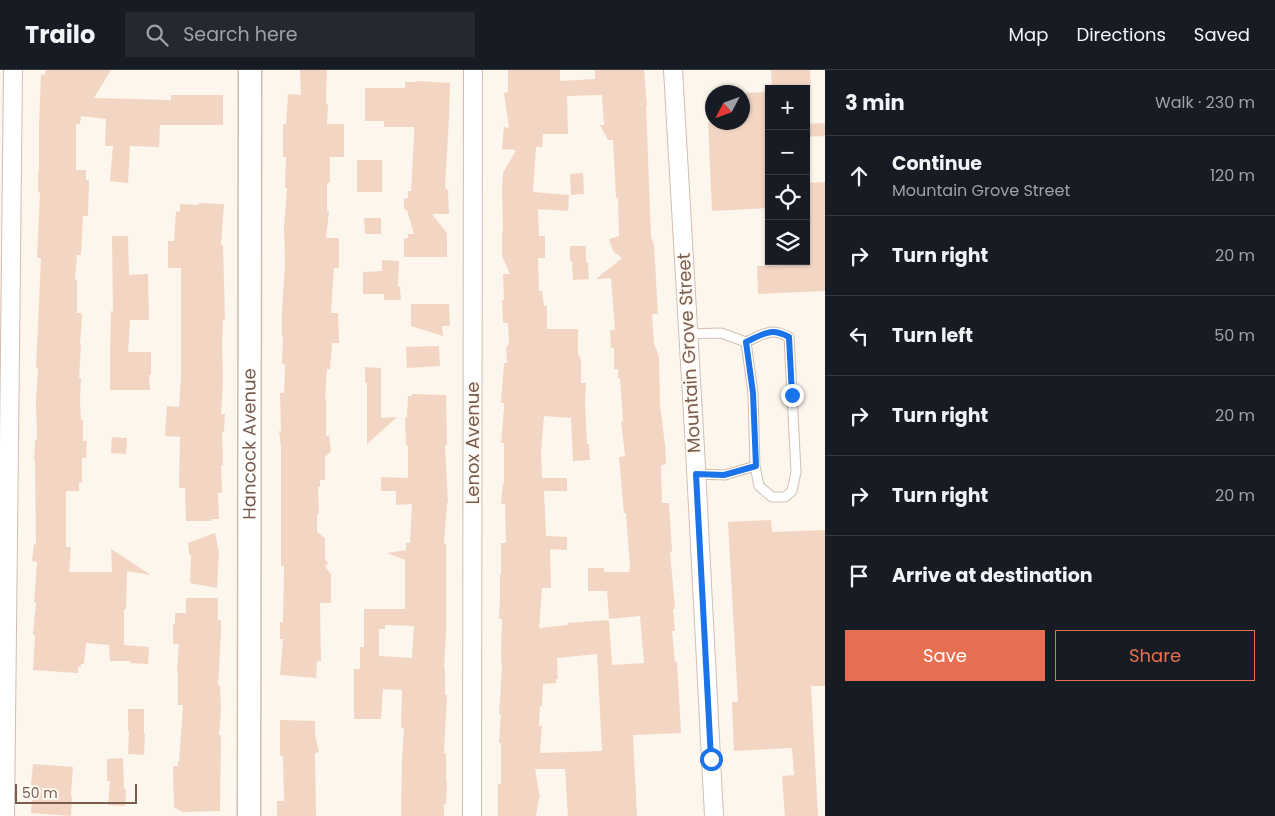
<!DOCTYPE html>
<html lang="en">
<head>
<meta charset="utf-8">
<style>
	:root { --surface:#171b24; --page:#242831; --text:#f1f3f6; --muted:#9ea1a6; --line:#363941; --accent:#e76f51 }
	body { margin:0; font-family:Poppins,sans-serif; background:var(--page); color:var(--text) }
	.controls { position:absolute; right:15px; top:15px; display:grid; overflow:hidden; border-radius:0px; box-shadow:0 1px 4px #0004 }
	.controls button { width:45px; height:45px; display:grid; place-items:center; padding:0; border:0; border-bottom:1px solid var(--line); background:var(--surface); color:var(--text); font:25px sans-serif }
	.compass { position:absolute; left:705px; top:15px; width:45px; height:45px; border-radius:50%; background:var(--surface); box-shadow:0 1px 4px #0004; rotate:229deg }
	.scale { position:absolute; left:15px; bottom:12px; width:122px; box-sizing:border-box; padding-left:5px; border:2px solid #7a5c4d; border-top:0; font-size:14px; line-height:18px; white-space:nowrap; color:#7a5c4d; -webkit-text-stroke:4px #fffaf3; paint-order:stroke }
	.stop { position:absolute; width:15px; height:15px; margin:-11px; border:4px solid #1a73e8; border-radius:50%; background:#fff }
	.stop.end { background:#1a73e8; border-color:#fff; box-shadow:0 1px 5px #0008 }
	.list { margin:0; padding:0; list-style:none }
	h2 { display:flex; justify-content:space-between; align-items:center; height:65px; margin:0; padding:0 20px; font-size:21px }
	h2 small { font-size:16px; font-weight:400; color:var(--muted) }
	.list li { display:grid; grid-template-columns:32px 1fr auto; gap:15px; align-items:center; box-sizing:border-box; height:80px; padding:0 20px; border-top:1px solid var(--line) }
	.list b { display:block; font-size:19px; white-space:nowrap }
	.list p { margin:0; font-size:16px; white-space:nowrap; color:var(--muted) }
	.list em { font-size:16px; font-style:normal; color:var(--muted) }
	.actions { display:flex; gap:10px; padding:15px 20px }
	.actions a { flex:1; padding:11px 0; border:1px solid var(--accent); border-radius:0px; text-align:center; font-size:18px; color:var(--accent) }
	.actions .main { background:var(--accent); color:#fff }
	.icon { flex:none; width:28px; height:28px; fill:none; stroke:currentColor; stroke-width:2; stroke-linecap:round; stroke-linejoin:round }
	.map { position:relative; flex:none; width:825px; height:746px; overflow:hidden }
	header { display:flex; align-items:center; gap:30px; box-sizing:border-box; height:70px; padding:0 25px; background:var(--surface); border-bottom:1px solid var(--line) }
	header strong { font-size:24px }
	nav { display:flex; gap:28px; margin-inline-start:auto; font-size:18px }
	.search { width:350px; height:45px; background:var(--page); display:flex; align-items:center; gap:12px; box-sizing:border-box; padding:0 18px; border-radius:0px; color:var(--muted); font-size:19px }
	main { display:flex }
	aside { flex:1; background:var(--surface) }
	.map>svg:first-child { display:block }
	.building { fill:#f3d5c3; fill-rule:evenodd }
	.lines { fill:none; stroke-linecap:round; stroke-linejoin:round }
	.service-casing { stroke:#d1beb0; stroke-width:11 }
	.minor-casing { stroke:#d1beb0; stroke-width:20 }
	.tertiary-casing { stroke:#d1beb0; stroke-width:25 }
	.service { stroke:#fff; stroke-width:9 }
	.minor { stroke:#fff; stroke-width:18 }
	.tertiary { stroke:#fff; stroke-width:22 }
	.route { stroke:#1a73e8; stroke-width:6 }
	.labels { text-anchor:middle; stroke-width:4; stroke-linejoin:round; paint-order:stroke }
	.street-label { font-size:18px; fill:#7a5c4d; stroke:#fffaf3 }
</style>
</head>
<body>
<header>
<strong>Trailo</strong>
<div class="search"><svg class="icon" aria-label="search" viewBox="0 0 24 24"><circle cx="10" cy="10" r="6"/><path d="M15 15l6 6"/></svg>Search here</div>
<nav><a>Map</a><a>Directions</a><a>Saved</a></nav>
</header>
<main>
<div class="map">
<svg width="825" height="746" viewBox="0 0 825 746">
	<rect width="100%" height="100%" fill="#fdf6ec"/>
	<path class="building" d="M45,0H111L94,28L171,30V25H223V55H160L159,77L130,76L128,113L110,111L113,76H105L106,49L81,46L80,54H76V100H86V110H89L88,146H83L81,185H77L75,210H77V243H81L82,247L80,274L81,275L79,308H81L80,330L81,350H83V371H87L86,388H82V413L79,412V421H66V477H71L69,502H112L111,479L151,505L127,501L126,539H124V575L149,577L148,594L130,593V591H110L109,575L86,573L84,594H81V597H78V603L33,600L35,565H33L36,533L34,532L37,492L32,491L34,474H36L35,391H34L35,371L37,369L36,331L38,298H36L41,188H37L40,122H38V101H39V56L41,4L45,5Z
		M300,0H327L326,22V34H328L327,54H344V87H330V112L327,114V141H329L326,168H339V198H334L331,243H338L339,273H332L330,299H327L325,328H326V366L329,365L331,381L325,387V410H320V417H318L319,443L317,445V462L325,468V488L328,494L325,496L331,505V533H320L321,592L317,591L316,608L280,605L283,569H280V552H283L284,496H281V377L279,361H281L280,323H284L285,295L282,294L283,267H282V240L285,194L284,157L287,118H285L286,87H283V54H286L288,24L301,25Z
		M508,0H560V11L595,9V0H644L647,36H646L651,166L654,176L658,244H652L654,273L659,287L660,334L665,375L666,394L661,395L662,433H669L672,482H670L675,539H673L675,561H672L675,592H677L681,663L633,665L637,746H568L565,699H535L540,728H539L536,746H498V714H501V673H499L501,644H499L502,599L501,587L502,549H499L500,524V504H501V473H506L505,434H501L503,414H504V373H501L504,338V333H501L504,293H507L506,277L509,274L508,253H503L502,230H504L503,204H510L502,186V163H503L502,120L503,103L516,80L502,79L504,57L509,58L504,23L508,22ZM602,25L604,55H600L608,70H613L616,128H618L619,166L609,169L613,181L622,188L596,209L611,208L615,260H610L611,278H614V299H618V308H620L623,352H621L625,386L619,387L624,443H626L630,497L629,502H604V498H588V521H607L609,549L640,546L644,593L612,595L609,550L568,553V555L539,558L542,518H551L550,479L567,480V467L546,466L544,421H567V408H542L541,381L544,346L571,348L573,391L590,390L589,374H587L585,333L586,313H581V290L578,284V259H547V236H544L542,221H539L538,188H545V166H539L538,139L568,141L569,125L533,122L536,77H542L543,64H568L567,26ZM597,584L602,681L540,683L542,656H539L540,637L542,635L543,614L556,613V609H558L557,599H558L557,588Z
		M771,0H810L811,19H772Z
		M417,11L450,13L449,48L445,117L448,121L449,144H432L447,163V187H404V169L408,168V164H414L407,140L404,139V129L408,128V121H411L414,68V57H384V51H365V18H405V12H415Z
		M769,22V138L712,141L708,52H742V23Z
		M825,53V66L806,67V54Z
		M357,90H382V122H357Z
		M583,103L584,124L571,125L570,104Z
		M825,112V221L758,224L757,196L788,195L787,191H806V113Z
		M199,133L224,134L221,175H223L225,250H223L222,276L223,310L221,344H225L224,362L222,361L223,395H221L222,423H218L219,449H211L212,451H186L185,418H179L180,367L165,366L167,336L179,337L181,308V198H168V171H174L176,141L180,142V134L199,135Z
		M364,148H381V164H365Z
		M112,166H128L129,205L148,204L149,250H130L128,282H151V305H149L150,320H110V288L111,241H113Z
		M570,176H586V192L588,193L589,209L573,210L572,191H570Z
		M382,190L399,191L398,217H400L401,230H384V224H363V202L382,201Z
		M411,234H449L450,256H442L443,266L411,256Z
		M439,276L440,296L407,298L406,277Z
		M365,297L381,298V348L397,347L367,374V313H365Z
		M412,324L446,325L447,375H445L448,433H447L444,474H446V564L444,599H445V625H447L444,683H446V711L447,712L446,734H444V746H401L402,690L404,658H401L402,620L383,619L381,649H354V599H360V577H364V539H405V490L387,483L406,480V473H410L412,434L396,435V421H381V407L408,408V375L406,376L405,347H407L408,326H412ZM385,555L414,556L412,588L379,586V559H385Z
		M112,367L127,368L126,384L111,383Z
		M771,450L772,462L825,460V616H811L818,746H785L782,706L794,705L792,678L734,681L732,632H738L728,452Z
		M215,463L219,482L217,518L190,513L191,485L189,484L188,473Z
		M186,528H218V550H221V563L218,615H220L221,640L219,665H221L220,741L182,742L174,737L173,696H178V692H179L183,635H178V602H177L179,574H173V554H175V543H186Z
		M128,639H144V664H145L144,685L128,684L129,661H128Z
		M280,650L315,651V664L319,682L315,683L316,746H277V731H284L283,687L280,685Z
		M123,688L124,719H126L125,736L108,735L110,711H107V689Z
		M33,694L73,697L71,725L72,728L71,746L31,743L33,715H31Z"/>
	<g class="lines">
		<g class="service-casing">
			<path id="service" d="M688,264L721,263L746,272L753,323L755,396L725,405L696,404
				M746,272C764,264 770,257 789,267L796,402L792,421L785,427H772L759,416L755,396"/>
		</g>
		<g class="minor-casing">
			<path id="minor" d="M673,0L695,379L714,746
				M5,746L13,0
				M472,746L473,0"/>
		</g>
		<g class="tertiary-casing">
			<g id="tertiary">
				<path id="s1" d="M249,746L250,0"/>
			</g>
		</g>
		<use href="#service" class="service"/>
		<use href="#minor" class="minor"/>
		<use href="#tertiary" class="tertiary"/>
	</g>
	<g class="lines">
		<path class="route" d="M711,689L696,404L724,405L756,396L753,323L746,272C764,264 770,257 789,267L792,325"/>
	</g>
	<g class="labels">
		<g class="street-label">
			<text transform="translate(689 283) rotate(-93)" y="6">Mountain Grove Street</text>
			<text dy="6" stroke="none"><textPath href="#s1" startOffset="372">Hancock Avenue</textPath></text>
			<text transform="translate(473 373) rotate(-90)" y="6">Lenox Avenue</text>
		</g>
	</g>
</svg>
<div class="controls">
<button>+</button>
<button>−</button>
<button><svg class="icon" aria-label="locate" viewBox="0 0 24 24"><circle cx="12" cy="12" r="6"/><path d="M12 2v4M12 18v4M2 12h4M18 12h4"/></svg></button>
<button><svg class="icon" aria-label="layers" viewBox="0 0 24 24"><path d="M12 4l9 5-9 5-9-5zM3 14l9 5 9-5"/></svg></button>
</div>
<svg class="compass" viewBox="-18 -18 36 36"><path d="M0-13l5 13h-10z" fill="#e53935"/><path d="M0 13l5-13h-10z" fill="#9ea1a6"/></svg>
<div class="scale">50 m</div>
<div class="stop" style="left:711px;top:689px"></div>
<div class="stop end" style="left:792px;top:325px"></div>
</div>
<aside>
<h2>3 min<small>Walk · 230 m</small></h2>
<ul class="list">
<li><svg class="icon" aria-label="ahead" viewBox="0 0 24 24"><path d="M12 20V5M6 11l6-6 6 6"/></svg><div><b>Continue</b><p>Mountain Grove Street</p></div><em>120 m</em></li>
<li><svg class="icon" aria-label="right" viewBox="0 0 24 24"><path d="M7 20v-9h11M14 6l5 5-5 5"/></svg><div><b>Turn right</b></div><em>20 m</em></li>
<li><svg class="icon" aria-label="left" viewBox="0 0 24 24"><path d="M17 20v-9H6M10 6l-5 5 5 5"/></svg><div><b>Turn left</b></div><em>50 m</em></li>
<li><svg class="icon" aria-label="right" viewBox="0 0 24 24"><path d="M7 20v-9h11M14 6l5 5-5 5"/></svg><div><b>Turn right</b></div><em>20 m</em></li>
<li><svg class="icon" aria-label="right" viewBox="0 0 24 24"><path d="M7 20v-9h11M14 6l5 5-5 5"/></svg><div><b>Turn right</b></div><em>20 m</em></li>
<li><svg class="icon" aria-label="arrive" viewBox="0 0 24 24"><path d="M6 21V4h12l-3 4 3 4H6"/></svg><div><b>Arrive at destination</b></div></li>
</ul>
<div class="actions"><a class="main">Save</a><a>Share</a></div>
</aside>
</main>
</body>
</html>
